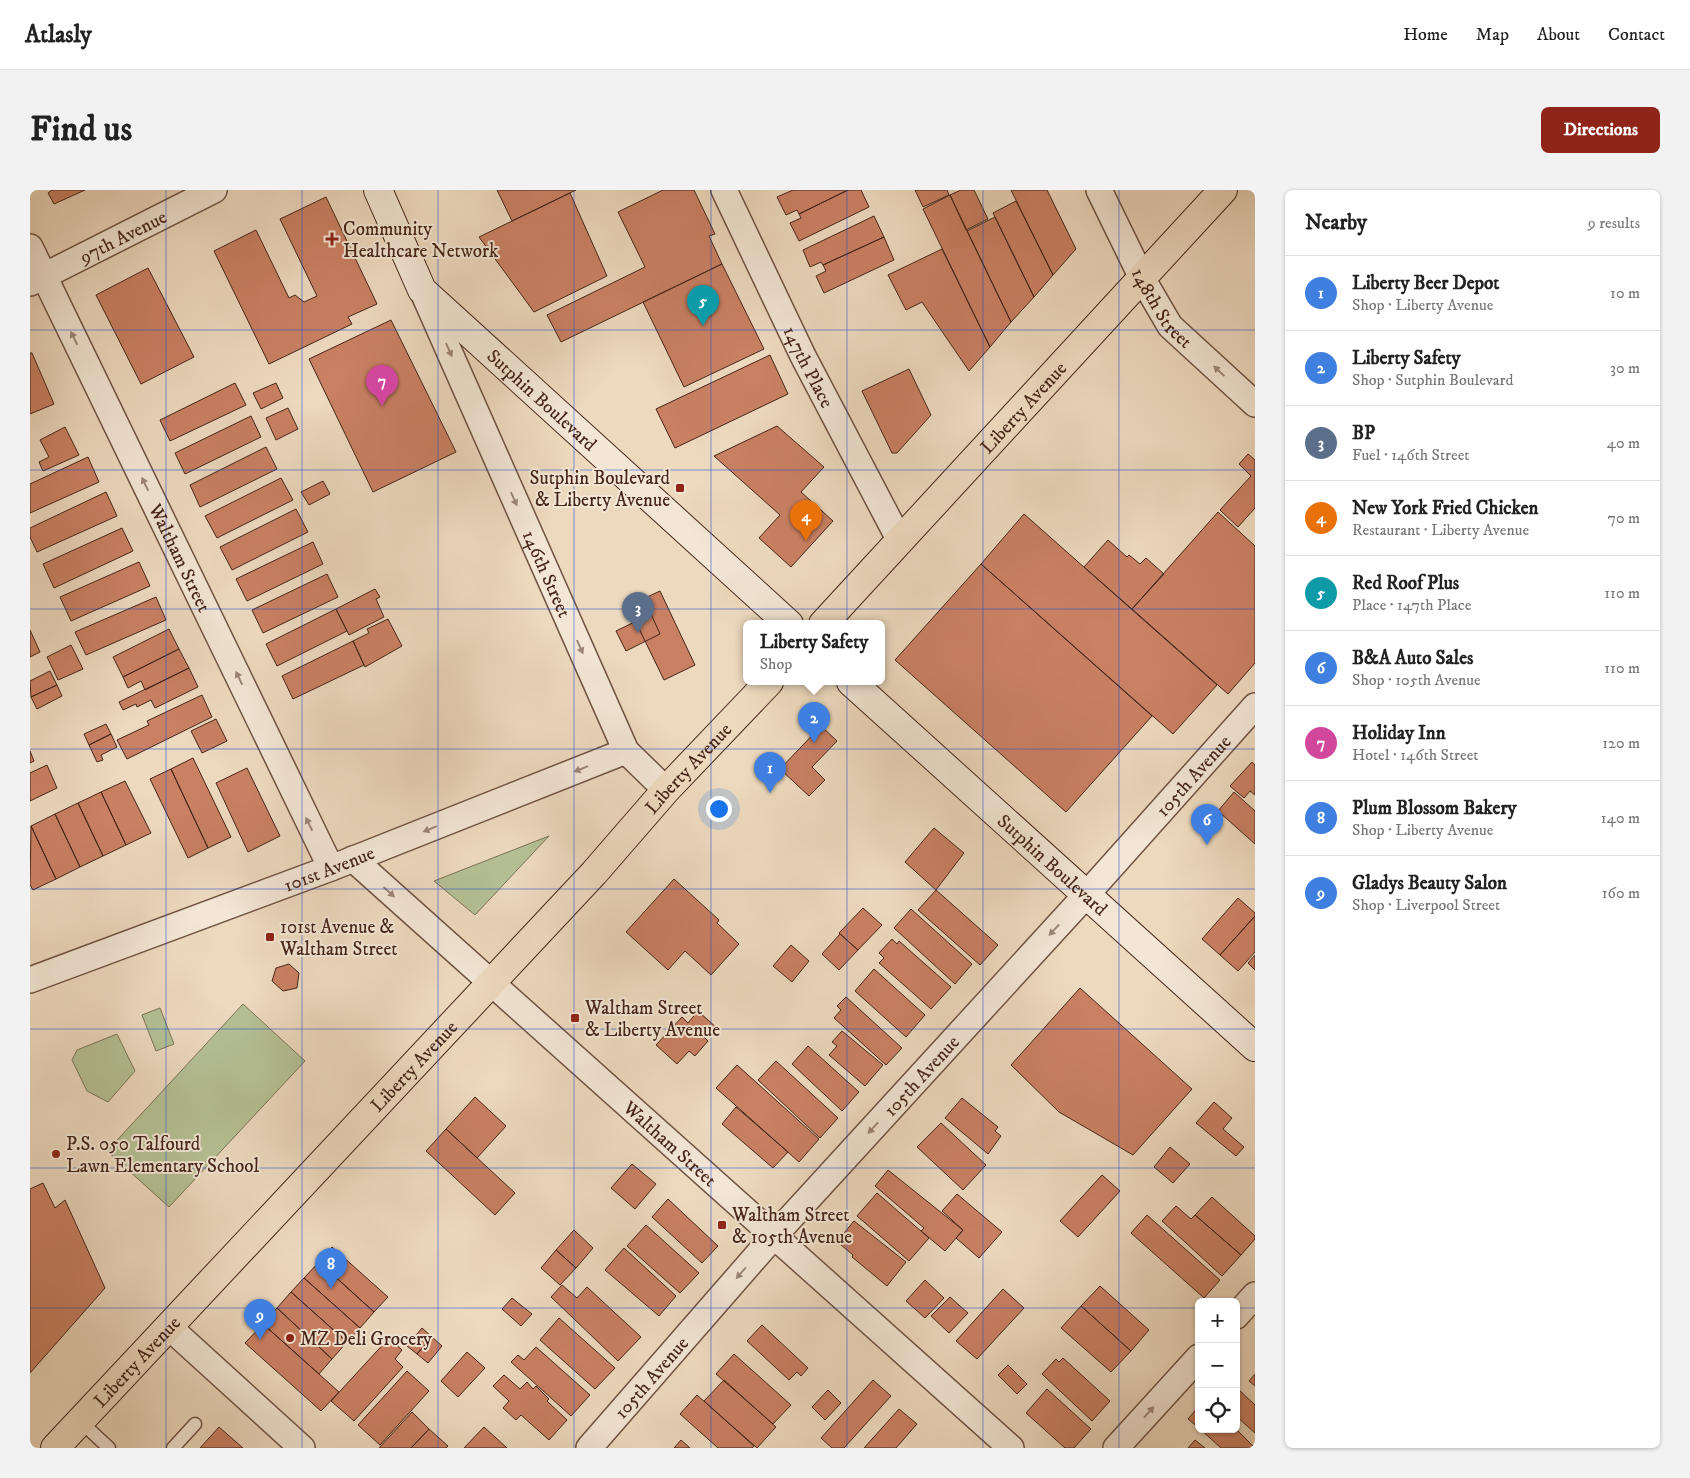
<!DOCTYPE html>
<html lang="en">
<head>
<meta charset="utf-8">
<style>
	:root { --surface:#fff; --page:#f2f2f2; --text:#222; --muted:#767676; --line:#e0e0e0; --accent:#8f2418 }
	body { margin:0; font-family:"IM FELL DW Pica",serif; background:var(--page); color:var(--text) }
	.controls { position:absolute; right:15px; bottom:15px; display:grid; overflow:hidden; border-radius:8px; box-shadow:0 1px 4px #0004 }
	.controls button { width:45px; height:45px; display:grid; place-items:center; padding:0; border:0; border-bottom:1px solid var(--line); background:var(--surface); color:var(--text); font:25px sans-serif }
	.you { position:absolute; left:688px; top:618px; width:18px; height:18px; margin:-12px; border:4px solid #fff; border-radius:50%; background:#1a73e8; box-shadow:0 0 0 8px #1a73e833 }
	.badge { display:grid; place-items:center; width:32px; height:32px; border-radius:50%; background:var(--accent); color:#fff; font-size:16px; font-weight:700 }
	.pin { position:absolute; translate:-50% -41px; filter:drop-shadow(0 1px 2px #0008) }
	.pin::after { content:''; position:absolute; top:26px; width:18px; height:15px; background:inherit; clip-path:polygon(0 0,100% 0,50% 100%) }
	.popup { position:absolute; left:713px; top:430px; width:142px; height:65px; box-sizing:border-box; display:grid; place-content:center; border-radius:8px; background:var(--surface); filter:drop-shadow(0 1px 4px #0005); font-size:16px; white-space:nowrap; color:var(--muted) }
	.popup b { font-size:19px; color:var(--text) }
	.popup::after { content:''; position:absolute; left:50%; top:100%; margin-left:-10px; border:10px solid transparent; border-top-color:var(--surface) }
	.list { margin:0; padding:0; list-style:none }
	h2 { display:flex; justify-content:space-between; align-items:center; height:65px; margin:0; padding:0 20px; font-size:21px }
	h2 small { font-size:16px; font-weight:400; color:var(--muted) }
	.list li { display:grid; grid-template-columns:32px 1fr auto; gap:15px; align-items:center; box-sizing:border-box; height:75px; padding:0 20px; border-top:1px solid var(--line) }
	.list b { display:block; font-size:19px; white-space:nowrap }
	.list p { margin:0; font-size:16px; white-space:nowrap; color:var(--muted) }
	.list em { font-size:16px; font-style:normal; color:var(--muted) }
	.icon { flex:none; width:28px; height:28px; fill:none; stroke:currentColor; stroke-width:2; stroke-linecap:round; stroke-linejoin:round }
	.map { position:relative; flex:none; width:1225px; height:1258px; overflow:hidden; border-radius:8px }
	header { display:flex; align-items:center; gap:30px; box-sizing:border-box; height:70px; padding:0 25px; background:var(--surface); border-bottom:1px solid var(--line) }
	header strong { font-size:24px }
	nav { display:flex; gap:28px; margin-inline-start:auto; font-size:18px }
	.intro { display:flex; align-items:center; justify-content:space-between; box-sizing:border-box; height:120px; padding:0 30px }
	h1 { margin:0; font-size:35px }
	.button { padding:12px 22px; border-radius:8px; background:var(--accent); color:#fff; font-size:18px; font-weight:700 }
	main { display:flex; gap:30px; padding:0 30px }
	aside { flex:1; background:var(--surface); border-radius:8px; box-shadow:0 1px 4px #0004 }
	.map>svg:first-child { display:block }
	.green { fill:#b4c094; stroke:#7c7256 }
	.building { fill:#c98063; stroke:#452519 }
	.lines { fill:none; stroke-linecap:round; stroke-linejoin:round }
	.service-casing { stroke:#6f5242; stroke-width:15 }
	.minor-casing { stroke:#6f5242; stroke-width:28 }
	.secondary-casing { stroke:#452519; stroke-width:30 }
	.primary-casing { stroke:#452519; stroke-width:30 }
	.service { stroke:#f3e6d5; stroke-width:12 }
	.minor { stroke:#f3e6d5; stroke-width:25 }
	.secondary { stroke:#f3e6d5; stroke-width:28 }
	.primary { stroke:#edd9be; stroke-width:28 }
	.oneway { fill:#9c8677 }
	.grid { fill:none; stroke:#1d4ed8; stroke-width:1; stroke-opacity:0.55 }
	.poi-dot { fill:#8f2418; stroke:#f3e6d5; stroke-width:2 }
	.labels { text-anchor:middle; stroke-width:4; stroke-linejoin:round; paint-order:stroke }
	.poi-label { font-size:19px; fill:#452519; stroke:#f3e6d5; text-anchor:start }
	.street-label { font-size:19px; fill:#452519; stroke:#f3e6d5 }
</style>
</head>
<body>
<header>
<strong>Atlasly</strong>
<nav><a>Home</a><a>Map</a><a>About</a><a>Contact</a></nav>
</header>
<div class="intro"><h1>Find us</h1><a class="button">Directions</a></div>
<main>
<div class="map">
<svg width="1225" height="1258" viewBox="0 0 1225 1258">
	<rect width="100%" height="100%" fill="#edd9be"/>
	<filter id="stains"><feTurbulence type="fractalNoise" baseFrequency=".004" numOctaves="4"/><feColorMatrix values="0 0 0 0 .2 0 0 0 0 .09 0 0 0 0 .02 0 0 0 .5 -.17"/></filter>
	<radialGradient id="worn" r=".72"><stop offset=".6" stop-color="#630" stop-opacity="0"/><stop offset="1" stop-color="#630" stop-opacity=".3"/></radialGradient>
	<path class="green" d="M519,646L445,725L404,691Z
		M213,814L275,871L139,1017L77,961Z
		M130,818L144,854L126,861L112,825Z
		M87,844L105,881L78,912L57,901L42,870L47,860Z"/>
	<path class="building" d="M55,0L24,14L18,3L22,0Z
		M467,0H546L482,31Z
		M633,0H664L685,44L679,46L692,74L531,152L517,125L615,77L588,22Z
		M763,0H818L769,24L767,20L756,25L747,7Z
		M818,0H831L839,17L769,51L760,33L771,28L769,24Z
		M885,0H917L919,5L893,17Z
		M931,0H944L958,29L936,40L920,5Z
		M981,0H1017L1046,59L1023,85Z
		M540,3L577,86L504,122L449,47Z
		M920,5L981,132L960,157L893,19Z
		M296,7L347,114L318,127L322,134L239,174L184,61L226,40L259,108L265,105L274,112L287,106L250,29Z
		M986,11L1023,85L1004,107L963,23Z
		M844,26L854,47L793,75L791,72L780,77L773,60Z
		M965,27L1004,107L981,132L937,41Z
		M854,47L864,70L794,103L786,86L796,81L793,75Z
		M912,59L960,157L939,181L892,112L876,120L858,85Z
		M692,74L734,159L654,197L613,112Z
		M118,78L164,167L111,194L66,105Z
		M361,130L426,262L343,302L279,169Z
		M0,163H2L24,214L0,224Z
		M740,165L758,204L645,258L626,219Z
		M879,179L901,225L867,263H862L832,201Z
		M205,193L216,215L140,251L130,230Z
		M246,193L253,208L231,219L223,203Z
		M258,218L268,239L246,250L236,228Z
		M221,226L231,247L155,284L145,263Z
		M747,236L794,277L771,302L803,331L761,377L729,348L750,325L684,266Z
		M35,237L49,265L13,281L9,272L19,267L10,250Z
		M236,257L247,279L170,317L160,295Z
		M1218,264L1225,270V318L1208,337L1190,320L1221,286L1209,274Z
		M58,267L69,292L0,323V294Z
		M251,288L263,310L187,348L175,326Z
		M293,291L300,304L279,315L271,302Z
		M76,302L87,326L7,362L0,347V338Z
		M266,319L278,342L202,380L190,357Z
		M1188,322L1225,356V473L1198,504L1102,419Z
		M994,324L1187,495L1143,544L951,374Z
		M92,338L103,361L24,398L13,374Z
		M1078,350L1097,367L1099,365L1110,374L1116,368L1134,384L1102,419L1054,377Z
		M283,352L293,374L217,411L206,389Z
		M109,372L120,396L41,431L30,407Z
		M951,374L1122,526L1036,622L865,470Z
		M297,384L308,407L233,443L222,420Z
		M345,399L350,407L346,409L354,427L319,445L306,419Z
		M630,401L665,475L634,490L598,416Z
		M126,407L136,430L56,465L45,442Z
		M306,419L317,441L247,476L236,454Z
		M621,424L630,444L596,461L586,441Z
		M358,429L372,456L335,477L323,451L339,443L337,439Z
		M139,439L149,459L93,487L83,467Z
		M0,440L10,462L0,467Z
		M323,451L334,475L263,509L252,486Z
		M41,455L53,479L28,490L17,467Z
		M149,459L159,478L115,500L111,491L98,498L93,487Z
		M159,478L168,497L125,518L121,510L107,517L106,514L93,520L89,512Z
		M20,481L27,495L1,507L0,491Z
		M27,495L32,506L7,519L1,507Z
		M172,505L182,527L97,569L87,550L119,535L117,531Z
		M186,529L197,551L172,563L161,541Z
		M76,534L81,544L59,555L54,544Z
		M791,536L807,551L782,577L795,590L779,606L750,579Z
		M81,544L87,557L71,565L73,570L67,572L59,555Z
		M0,561L4,571L0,573Z
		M163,568L201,647L178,658L141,579Z
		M1222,572L1225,575V605L1220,601L1214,608L1200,596Z
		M17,575L27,598L0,611V583Z
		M217,578L250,646L218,662L186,593Z
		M141,579L178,658L158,668L120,589Z
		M95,591L121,643L96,655L71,602Z
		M71,602L96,655L73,666L48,613Z
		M1204,602L1225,621V654L1188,621Z
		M48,613L73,666L50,677L25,624Z
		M25,624L50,677L26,689L1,636Z
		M1,636L26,689L3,700L0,695Z
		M904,638L934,663L906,700L875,672Z
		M644,689L689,730L687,733L709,754L681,785L655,761L638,780L596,742Z
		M906,700L968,755L950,775L888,720Z
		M1208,708L1225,723V726L1190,765L1172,749Z
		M833,718L852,735L828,760L809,743Z
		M881,719L942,774L925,794L864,738Z
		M1225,726V762L1208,781L1190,765Z
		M810,744L828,760L809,780L792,764Z
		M862,749L867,754L869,751L921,797L901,819L849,773L854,768L849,763Z
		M761,755L779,771L762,792L743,776Z
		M1225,765V780L1218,773Z
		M259,774L269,783L267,798L253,801L242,791L246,778Z
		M844,779L895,825L876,847L825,801Z
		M1050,798L1162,899L1103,965L1029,922L981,875Z
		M816,807L872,858L856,875L804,828L811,820L807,816Z
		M668,821L688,839L681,847L675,842L672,845L678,851L665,866L659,861L647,874L626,855L652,827L658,833Z
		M812,841L853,875L835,896L799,865L807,856L802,852Z
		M778,856L829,902L812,921L762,874Z
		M746,871L808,928L790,948L728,890Z
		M707,875L789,949L769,972L686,898Z
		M445,907L476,936L447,968L416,939Z
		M932,908L968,937L965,941L971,946L958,964L915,928Z
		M1184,912L1202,928L1193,939L1214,957L1206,966L1166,933Z
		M706,917L758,962L743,978L692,934Z
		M911,933L956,975L933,1000L887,957Z
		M416,939L485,1003L465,1025L396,961Z
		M1140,957L1160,974L1143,993L1124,977Z
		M602,974L626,994L605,1019L581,998Z
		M858,980L933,1040L915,1061L891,1041L894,1038L845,996Z
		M1072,985L1090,1001L1048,1047L1030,1031Z
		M13,993L25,1018L35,1010L75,1098L0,1183V999Z
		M847,1003L899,1048L879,1071L827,1026Z
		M927,1004L972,1042L949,1068L926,1048L933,1040L912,1021Z
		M1182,1007L1225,1046V1049L1211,1065L1165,1025Z
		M638,1009L688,1056L672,1073L622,1027Z
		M1146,1016L1161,1029L1165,1025L1211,1065L1192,1086L1132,1031Z
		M1117,1025L1190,1090L1174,1108L1101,1043Z
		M824,1031L876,1072L857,1096L822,1067L823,1065L811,1055L813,1053L809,1049Z
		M616,1035L669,1083L650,1103L597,1056Z
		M544,1040L563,1058L546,1078L526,1060Z
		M302,1057L358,1107L344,1122L289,1072Z
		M594,1058L646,1106L629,1126L575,1080Z
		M526,1060L546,1078L530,1095L511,1078Z
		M289,1072L344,1122L330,1138L274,1088Z
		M274,1088L330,1138L317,1152L261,1102Z
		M895,1090L914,1108L895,1128L876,1111Z
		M532,1095L547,1108L557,1097L611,1147L588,1171L521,1107Z
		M1070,1096L1119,1140L1101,1161L1051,1116Z
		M973,1099L994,1118L947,1169L926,1151Z
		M261,1102L317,1152L302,1169L247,1118Z
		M920,1107L938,1123L919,1143L901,1126Z
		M482,1108L502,1124L491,1136L472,1119Z
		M1051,1116L1101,1161L1081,1182L1031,1138Z
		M247,1118L302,1169L289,1184L233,1134Z
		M529,1128L585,1178L565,1199L510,1150Z
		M233,1134L309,1202L291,1221L215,1153Z
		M732,1135L778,1178L771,1186L767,1182L759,1190L717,1151Z
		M392,1138L402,1147L387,1164L377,1156Z
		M402,1147L412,1156L398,1173L387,1164Z
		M359,1148L372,1160L365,1169L373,1177L324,1231L301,1211Z
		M506,1157L560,1205L541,1226L481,1172L488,1165L494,1170Z
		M437,1162L455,1178L428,1207L411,1191Z
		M704,1164L761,1215L743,1234L686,1184Z
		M1033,1168L1080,1211L1062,1231L1012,1184L1026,1169L1029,1172Z
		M978,1175L997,1194L987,1204L968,1185Z
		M377,1181L399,1201L350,1255L328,1235Z
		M1225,1184V1196L1219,1191Z
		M474,1185L490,1199L497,1192L503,1199L506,1196L519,1209L517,1211L537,1230L519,1250L491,1225L486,1230L473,1218L479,1211L463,1196Z
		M694,1190L746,1237L727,1258L674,1211Z
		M843,1190L861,1206L814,1258H802L791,1248Z
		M1017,1199L1061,1239L1044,1258H1035L996,1223Z
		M1208,1199L1225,1215V1243L1206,1226V1202Z
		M798,1200L811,1213L795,1230L782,1217Z
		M667,1205L724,1256L722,1258H688L650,1224Z
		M1169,1216V1238L1158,1229Z
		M869,1219L887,1234L866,1258H834Z
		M382,1222L399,1239L381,1258H349Z
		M189,1237L213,1258H170Z
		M454,1237L477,1258H434Z
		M399,1239L418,1256L416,1258H381Z
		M1170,1239H1206L1225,1258H1191Z
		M651,1250L660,1258H644Z
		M1165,1250L1175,1258H1158Z"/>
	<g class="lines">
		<g class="service-casing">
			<path id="service" d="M50,1231L79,1258
				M143,1258L165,1234"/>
		</g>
		<g class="minor-casing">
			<g id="minor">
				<path id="s1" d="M694,0L773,166L870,351"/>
				<path id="s2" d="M1069,0L1112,88L1140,136L1225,214"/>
				<path id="s3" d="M0,57L301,678"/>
				<path id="s4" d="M0,93L184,0"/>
				<path id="s5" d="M392,100L596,561L636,600"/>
				<path id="s6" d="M323,669L981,1258"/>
				<path id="s7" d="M0,790L301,678L596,561"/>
				<path d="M1206,1126L1225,1105"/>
				<path d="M139,1137L272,1258"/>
				<path id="s8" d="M559,1258L743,1047L1057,704L1225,516"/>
				<path d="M1086,1258L1169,1167"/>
			</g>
		</g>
		<g class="secondary-casing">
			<g id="secondary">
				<path id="s9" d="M348,0L392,100L759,434"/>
				<path id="s10" d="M821,492L1225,857"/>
			</g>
		</g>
		<g class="primary-casing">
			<g id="primary">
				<path id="s11" d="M793,434L1193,0"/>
				<path id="s12" d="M25,1258L564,683L636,600L739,492"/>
			</g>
		</g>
		<use href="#service" class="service"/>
		<use href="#minor" class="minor"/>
		<use href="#secondary" class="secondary"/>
		<use href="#primary" class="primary"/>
	</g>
	<defs><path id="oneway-solid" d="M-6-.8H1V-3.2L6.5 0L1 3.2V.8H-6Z" transform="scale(1.25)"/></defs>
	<g class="oneway">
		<use href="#oneway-solid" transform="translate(44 148) rotate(-116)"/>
		<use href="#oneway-solid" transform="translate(419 160) rotate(66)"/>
		<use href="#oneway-solid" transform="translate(1189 181) rotate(-137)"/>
		<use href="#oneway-solid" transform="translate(115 294) rotate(-116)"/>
		<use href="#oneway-solid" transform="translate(484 309) rotate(66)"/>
		<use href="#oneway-solid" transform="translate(550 457) rotate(66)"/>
		<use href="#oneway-solid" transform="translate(209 488) rotate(-116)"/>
		<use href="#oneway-solid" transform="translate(551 579) rotate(158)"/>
		<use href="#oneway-solid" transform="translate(279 634) rotate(-116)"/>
		<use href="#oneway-solid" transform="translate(400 639) rotate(158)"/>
		<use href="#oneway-solid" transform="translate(359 702) rotate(42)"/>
		<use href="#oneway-solid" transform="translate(1024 740) rotate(133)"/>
		<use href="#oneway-solid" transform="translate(843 938) rotate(133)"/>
		<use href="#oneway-solid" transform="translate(711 1083) rotate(131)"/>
		<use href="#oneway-solid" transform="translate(1119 1222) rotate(-48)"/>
	</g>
	<path class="grid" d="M136,0V1258M272,0V1258M408,0V1258M544,0V1258M681,0V1258M817,0V1258M953,0V1258M1089,0V1258M0,140H1225M0,280H1225M0,419H1225M0,559H1225M0,699H1225M0,839H1225M0,978H1225M0,1118H1169M1206,1118H1225"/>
	<g class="poi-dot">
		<path d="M299.5 41.5h5v5h5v5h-5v5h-5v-5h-5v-5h5z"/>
		<rect x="645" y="293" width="10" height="10" rx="2.5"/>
		<rect x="235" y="742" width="10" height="10" rx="2.5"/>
		<rect x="540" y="823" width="10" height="10" rx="2.5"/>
		<circle cx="26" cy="964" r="5"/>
		<rect x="687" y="1030" width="10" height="10" rx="2.5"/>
		<circle cx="260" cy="1148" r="5"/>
	</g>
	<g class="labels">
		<g class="poi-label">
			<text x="313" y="45">Community<tspan x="313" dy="22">Healthcare Network</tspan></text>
			<text x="640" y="294" text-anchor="end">Sutphin Boulevard<tspan x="640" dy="22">&amp; Liberty Avenue</tspan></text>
			<text x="250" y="743">101st Avenue &amp;<tspan x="250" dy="22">Waltham Street</tspan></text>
			<text x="555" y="824">Waltham Street<tspan x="555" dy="22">&amp; Liberty Avenue</tspan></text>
			<text x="36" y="960">P.S. 050 Talfourd<tspan x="36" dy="22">Lawn Elementary School</tspan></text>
			<text x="702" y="1031">Waltham Street<tspan x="702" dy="22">&amp; 105th Avenue</tspan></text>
			<text x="270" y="1155">MZ Deli Grocery</text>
		</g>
		<g class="street-label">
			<text dy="7" stroke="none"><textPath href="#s4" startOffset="104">97th Avenue</textPath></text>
			<text dy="7" stroke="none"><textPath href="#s2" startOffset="134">148th Street</textPath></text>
			<text dy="7" stroke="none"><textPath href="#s1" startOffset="196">147th Place</textPath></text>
			<text dy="7" stroke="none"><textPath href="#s9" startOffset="272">Sutphin Boulevard</textPath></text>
			<text dy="7" stroke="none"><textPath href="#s11" startOffset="295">Liberty Avenue</textPath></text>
			<text dy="7" stroke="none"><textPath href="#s3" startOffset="345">Waltham Street</textPath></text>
			<text dy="7" stroke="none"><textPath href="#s5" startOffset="310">146th Street</textPath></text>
			<text dy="7" stroke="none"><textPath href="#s12" startOffset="929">Liberty Avenue</textPath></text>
			<text dy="7" stroke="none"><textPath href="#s8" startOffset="904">105th Avenue</textPath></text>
			<text dy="7" stroke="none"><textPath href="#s10" startOffset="272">Sutphin Boulevard</textPath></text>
			<text dy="7" stroke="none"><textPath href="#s7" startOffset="319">101st Avenue</textPath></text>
			<text dy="7" stroke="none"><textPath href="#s12" startOffset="524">Liberty Avenue</textPath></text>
			<text dy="7" stroke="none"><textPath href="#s8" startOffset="499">105th Avenue</textPath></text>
			<text dy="7" stroke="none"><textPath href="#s6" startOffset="426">Waltham Street</textPath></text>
			<text dy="7" stroke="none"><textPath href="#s12" startOffset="119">Liberty Avenue</textPath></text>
			<text dy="7" stroke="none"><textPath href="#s8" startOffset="94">105th Avenue</textPath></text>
		</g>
	</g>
	<rect width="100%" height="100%" filter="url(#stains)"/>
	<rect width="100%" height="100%" fill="url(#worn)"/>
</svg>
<div class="controls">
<button>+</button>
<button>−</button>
<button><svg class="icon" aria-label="locate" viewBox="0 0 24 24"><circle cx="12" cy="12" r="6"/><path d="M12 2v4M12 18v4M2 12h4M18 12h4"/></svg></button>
</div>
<div class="you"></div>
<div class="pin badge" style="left:740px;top:603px;background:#3f7fe0">1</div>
<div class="pin badge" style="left:784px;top:553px;background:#3f7fe0">2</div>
<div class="popup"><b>Liberty Safety</b>Shop</div>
<div class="pin badge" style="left:608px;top:443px;background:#5c6f8a">3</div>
<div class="pin badge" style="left:776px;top:351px;background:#e8710a">4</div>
<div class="pin badge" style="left:673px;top:136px;background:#0f9aa8">5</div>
<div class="pin badge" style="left:1177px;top:655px;background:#3f7fe0">6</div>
<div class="pin badge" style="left:352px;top:216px;background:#d1479c">7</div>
<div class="pin badge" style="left:301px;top:1099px;background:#3f7fe0">8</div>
<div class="pin badge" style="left:230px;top:1150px;background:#3f7fe0">9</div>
</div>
<aside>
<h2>Nearby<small>9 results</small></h2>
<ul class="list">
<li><span class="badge" style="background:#3f7fe0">1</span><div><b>Liberty Beer Depot</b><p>Shop · Liberty Avenue</p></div><em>10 m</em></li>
<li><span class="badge" style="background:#3f7fe0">2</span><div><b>Liberty Safety</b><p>Shop · Sutphin Boulevard</p></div><em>30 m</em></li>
<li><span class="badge" style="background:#5c6f8a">3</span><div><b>BP</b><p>Fuel · 146th Street</p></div><em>40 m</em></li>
<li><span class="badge" style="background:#e8710a">4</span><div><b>New York Fried Chicken</b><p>Restaurant · Liberty Avenue</p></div><em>70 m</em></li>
<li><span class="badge" style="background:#0f9aa8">5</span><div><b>Red Roof Plus</b><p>Place · 147th Place</p></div><em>110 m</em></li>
<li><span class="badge" style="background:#3f7fe0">6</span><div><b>B&amp;A Auto Sales</b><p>Shop · 105th Avenue</p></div><em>110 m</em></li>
<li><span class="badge" style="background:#d1479c">7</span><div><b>Holiday Inn</b><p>Hotel · 146th Street</p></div><em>120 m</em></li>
<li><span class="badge" style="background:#3f7fe0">8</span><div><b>Plum Blossom Bakery</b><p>Shop · Liberty Avenue</p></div><em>140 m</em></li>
<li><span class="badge" style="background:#3f7fe0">9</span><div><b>Gladys Beauty Salon</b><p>Shop · Liverpool Street</p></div><em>160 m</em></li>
</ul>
</aside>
</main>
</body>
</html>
